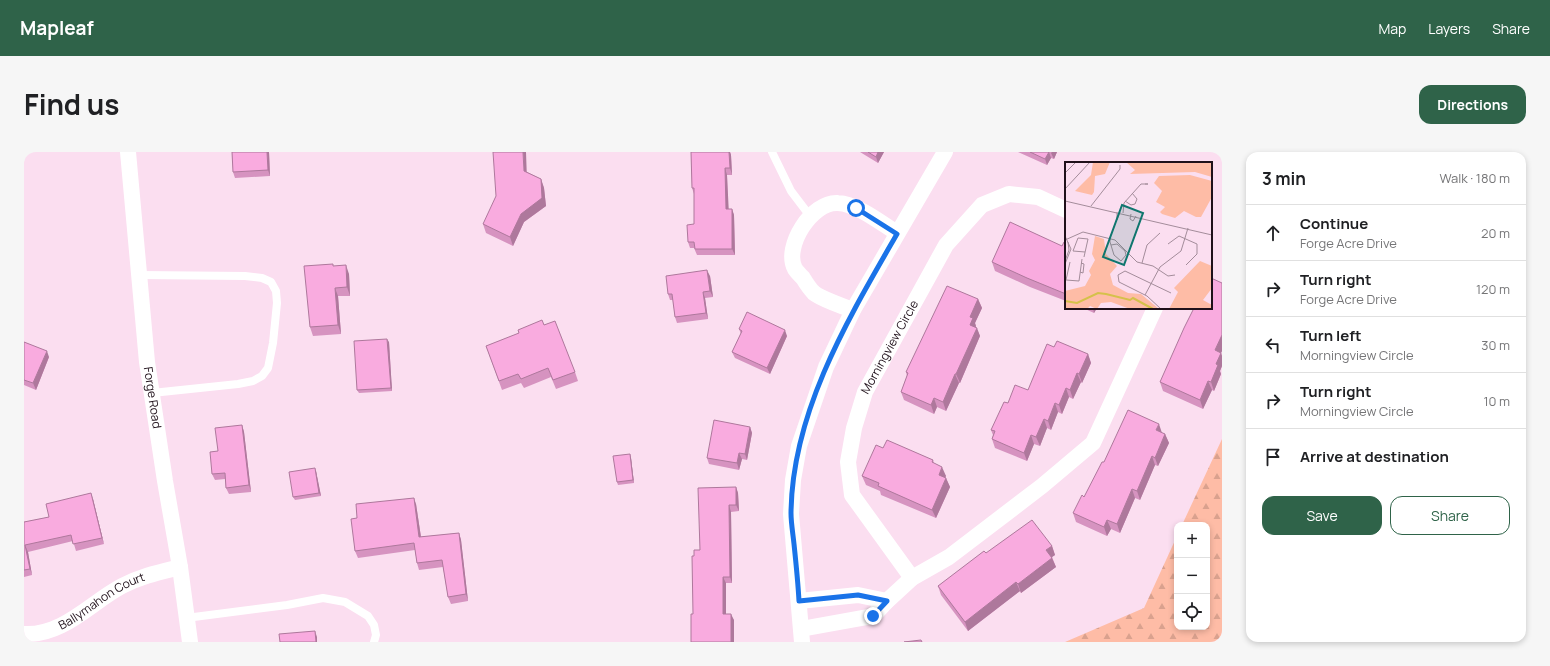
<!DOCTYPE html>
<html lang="en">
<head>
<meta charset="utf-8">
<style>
	:root { --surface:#fff; --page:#f6f6f6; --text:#202124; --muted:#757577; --line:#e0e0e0; --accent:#2f6349 }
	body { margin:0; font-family:Manrope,sans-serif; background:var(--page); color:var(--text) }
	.controls { position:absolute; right:12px; bottom:12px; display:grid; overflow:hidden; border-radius:8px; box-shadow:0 2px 6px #0003 }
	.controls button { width:36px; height:36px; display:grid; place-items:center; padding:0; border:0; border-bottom:1px solid var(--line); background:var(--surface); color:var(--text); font:20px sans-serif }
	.stop { position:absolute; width:12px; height:12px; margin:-9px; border:3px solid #1a73e8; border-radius:50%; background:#fff }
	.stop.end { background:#1a73e8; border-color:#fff; box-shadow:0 1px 4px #0008 }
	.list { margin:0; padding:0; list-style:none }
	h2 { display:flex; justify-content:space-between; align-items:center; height:52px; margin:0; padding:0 16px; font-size:17px }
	h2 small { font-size:13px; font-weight:400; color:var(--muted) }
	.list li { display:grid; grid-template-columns:26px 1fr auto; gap:12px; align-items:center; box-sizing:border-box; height:56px; padding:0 16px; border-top:1px solid var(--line) }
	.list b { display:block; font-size:15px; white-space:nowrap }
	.list p { margin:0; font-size:13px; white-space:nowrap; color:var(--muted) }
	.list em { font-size:13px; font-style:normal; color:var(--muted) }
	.actions { display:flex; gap:8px; padding:12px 16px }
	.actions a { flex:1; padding:9px 0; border:1px solid var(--accent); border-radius:12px; text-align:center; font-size:14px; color:var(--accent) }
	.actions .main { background:var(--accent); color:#fff }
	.icon { flex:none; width:22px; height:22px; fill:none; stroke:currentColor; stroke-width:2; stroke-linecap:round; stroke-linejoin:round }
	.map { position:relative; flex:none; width:1198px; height:490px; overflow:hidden; border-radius:12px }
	header { display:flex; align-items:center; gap:24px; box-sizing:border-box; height:56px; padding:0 20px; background:var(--accent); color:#fff }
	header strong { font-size:19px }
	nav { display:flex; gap:22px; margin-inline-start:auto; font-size:14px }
	.intro { display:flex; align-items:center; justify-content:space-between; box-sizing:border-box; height:96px; padding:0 24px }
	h1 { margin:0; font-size:28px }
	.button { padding:10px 18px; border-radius:12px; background:var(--accent); color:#fff; font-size:14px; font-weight:700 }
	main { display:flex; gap:24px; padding:0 24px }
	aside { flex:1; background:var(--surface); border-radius:12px; box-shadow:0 2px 6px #0003 }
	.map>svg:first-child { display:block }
	.forest { fill:url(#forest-firs) }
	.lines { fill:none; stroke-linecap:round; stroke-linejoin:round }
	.service { stroke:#fff; stroke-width:8 }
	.minor { stroke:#fff; stroke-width:16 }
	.wall { fill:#d693c0 }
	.shaded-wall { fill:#ae789c }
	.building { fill:#f9abdf; stroke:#ae789c }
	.route { stroke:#1a73e8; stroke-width:5 }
	.labels { text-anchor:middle; stroke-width:3; stroke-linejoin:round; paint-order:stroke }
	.street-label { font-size:12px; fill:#1f101a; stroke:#fcf2f8 }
	.inset-river { fill:none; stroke:#d5c14a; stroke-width:2 }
	.inset-road { fill:none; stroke:#a38c9a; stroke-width:1 }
	.view { fill:#0f766e; fill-opacity:0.15; stroke:#0f766e; stroke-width:2 }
	.inset-edge { fill:none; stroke:#1f101a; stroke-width:2 }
</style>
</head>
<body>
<header>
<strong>Mapleaf</strong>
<nav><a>Map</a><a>Layers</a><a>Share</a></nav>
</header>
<div class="intro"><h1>Find us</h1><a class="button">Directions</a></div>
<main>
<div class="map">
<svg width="1198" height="490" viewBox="0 0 1198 490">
	<defs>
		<pattern id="forest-firs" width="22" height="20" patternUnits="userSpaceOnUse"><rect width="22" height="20" fill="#febca6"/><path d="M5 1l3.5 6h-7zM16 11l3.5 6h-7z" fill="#d9a18e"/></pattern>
	</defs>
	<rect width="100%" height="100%" fill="#fbdef0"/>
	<path class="forest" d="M1198,287V490H1041L1120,456L1153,384V475H1183V373H1158Z"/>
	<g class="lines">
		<path class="service" d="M748,0L767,39L786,64
			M116,123L221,124L238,126L247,130L252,139L253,151L249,191L244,216L238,224L229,229L214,232L128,241
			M162,466L263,453L299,446L321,450L344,464L350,473L352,483L350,490"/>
		<g class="minor">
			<path id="s1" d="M104,0L123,210L141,329L156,415L166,490"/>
			<path d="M829,158C820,155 796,146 790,141C786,137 782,131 779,126C776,123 773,120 771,117C759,95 788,49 814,51C833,52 857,71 873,81"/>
			<path id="s2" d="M888,426L828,343L824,310L830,276L841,240L922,93L958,53L985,42L1014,45L1042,58"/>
			<path d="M775,449L834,443L863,449"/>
			<path d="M777,477L849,464L863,449L888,426L925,405L1018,334L1069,291L1131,156"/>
			<path id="s3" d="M0,482C39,484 66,451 98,434C117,424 136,420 156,415"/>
			<path d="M778,490L767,362L769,328L775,294L802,215L829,158L921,0"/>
		</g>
	</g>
	<path class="wall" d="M208,0H245L246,24L211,26L209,20Z
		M667,0H706L707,3L708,23H703L704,57H708L710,63L711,103H673L670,96H666L664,90L670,72V42L668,36Z
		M836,0H860L854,11Z
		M994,0H1033L1030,7L1027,6L1023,13Z
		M503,20L517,27L520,36L522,54L500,70L489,94L462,81L459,72Z
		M1042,91V149L1006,135L971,119L968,110L1038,94Z
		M310,114L325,122L326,144H314L317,182L289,184L286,175Z
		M686,124L689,145L681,146L684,167L653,171L651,165L649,148H646L644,142Z
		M1198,131V199L1197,201L1198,204V214L1196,219L1197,222L1190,239L1188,238L1179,257L1139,239L1136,230Z
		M954,147L958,156L951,171L952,175L956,184L936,231H935L922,259L913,255L910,262L880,248L877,240L883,224L882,220Z
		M1059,156H1073L1070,161Z
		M520,173L551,220L554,229L532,237L527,225L500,236L497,231L478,238L462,194Z
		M715,177L763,184L746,222L711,206L708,200L717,182Z
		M0,190L25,205L12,238L0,233Z
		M365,190L368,239L335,241L333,238Z
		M1064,202L1067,211L1058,231L1057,230L1049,247L1045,245L1038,262L1034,260L1027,278L1023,276L1016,294L1010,292L1003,309L971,296L968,287L969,283L967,278L984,251Z
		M218,273L220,280L227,340L205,342L202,336L201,327L191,328L188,322L194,299Z
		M726,275L728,281L723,308L718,307L715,318L685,312L683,306Z
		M1138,281L1141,282L1145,291L1134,314L1131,313L1116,348L1111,346L1096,381L1087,377L1083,384L1052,370L1049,361L1060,345L1080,310Z
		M859,296L909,308L910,311L922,324L921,325L922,326L926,335L912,366L857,343L856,339L842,333L838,324Z
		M606,302L607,306L610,331L594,333L593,330Z
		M292,319L297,344L271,348L269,345Z
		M712,335L714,341L715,359L707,360L708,431H702V462L710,468L669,462L670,404L676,398Z
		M69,347L80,392L52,399L49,389L4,400L8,423L0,425V370L25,365Z
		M392,352L397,385L435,381L437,388L444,449L427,452L424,445L419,415L395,418L393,411L391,398L334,406L331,399L333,366Z
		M1028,394L1031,403L1028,405L1032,415L997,441L996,439L944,479L917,443L914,434L962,401Z"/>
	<path class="shaded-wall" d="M243,0H245L246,24L244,18Z
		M499,0H502L503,28L500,19Z
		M705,0H706L707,3L708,23L706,16Z
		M854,0H860L854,11L852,5Z
		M1025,0L1027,6L1023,13L1021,7Z
		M1028,0H1033L1030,7L1027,1Z
		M701,16L703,23L705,63L702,57Z
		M517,27L520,36L522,54L500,70L489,94L486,85L497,62Z
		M708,57L710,63L711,103L708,97Z
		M322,113L325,122L326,144L323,135Z
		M683,118L686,124L689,145L686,139Z
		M311,136L314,144L317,182L314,173Z
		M679,140L681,146L684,167L682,161Z
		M954,147L958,156L951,171L952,174L949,181L946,173V165Z
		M1069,156H1073L1070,161Z
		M953,176L956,184L936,231L932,222Z
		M761,178L763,184L746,222L743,216Z
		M1198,183V199L1197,201L1198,204V214L1196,219L1197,222L1190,239L1187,230L1192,212L1191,198Z
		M363,187L365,190L368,239L367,236Z
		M23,199L25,205L12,238L9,231Z
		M1064,202L1067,211L1058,231L1055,222Z
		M1053,221L1057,230L1049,247L1046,238Z
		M931,222L935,231L922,259L919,250Z
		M1184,229L1188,238L1179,257L1176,248Z
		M1042,236L1045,245L1038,262L1035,253Z
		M910,246L913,255L910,262L907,253Z
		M1031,251L1034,260L1027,278L1024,269Z
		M1020,267L1023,276L1016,294L1012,285Z
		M1135,272L1138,281L1132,278Z
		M218,273L220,280L227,340L225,333Z
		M726,275L728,281L723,308L721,302Z
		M1141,282L1145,291L1134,314L1131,306Z
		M1007,283L1010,292L1003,309L1000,301Z
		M715,301L718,307L715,318L713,311Z
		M606,302L607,306L610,331L609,328Z
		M1128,304L1131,313L1116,348L1113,339Z
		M918,315L922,324L918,332L915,323Z
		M291,316L292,319L297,344L295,341Z
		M922,326L926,335L912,366L908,358Z
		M712,335L714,341L715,359L712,353Z
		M1108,337L1111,346L1096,381L1093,372Z
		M67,341L69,347L80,392L78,386Z
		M390,346L392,352L398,392L395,385Z
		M705,353L707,360L708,431L706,425Z
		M1083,368L1087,377L1083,384L1080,375Z
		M435,381L437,388L444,449L442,442Z
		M1,393L4,400L8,423L6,417Z
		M1028,394L1031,403L1025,407L1022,398Z
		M1028,406L1032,415L997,441L994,432Z
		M699,425L702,431V468L699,462Z
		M992,430L996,439L944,479L941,470Z
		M707,462L710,468V490H707Z
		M291,479L293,485V490H292Z"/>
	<path class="building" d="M208,0H243L244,18L209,20Z
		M469,0H499L500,19L517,27L518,46L497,62L486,85L459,72L472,44Z
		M667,0H705L706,16H701L702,57H708V97H671L670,90H664L663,73L670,72V36H668Z
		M844,0H854L852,5Z
		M1006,0H1025L1021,7Z
		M986,70L1038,94L1040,90L1042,91V142L1003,126L968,110Z
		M309,112V114L322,113L323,135L311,136L314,173L286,175L280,114Z
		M683,118L686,139L679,140L682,161L651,165L648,142H644L642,124Z
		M1187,126L1198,131V183L1191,198L1197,201L1192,212L1194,213L1187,230L1184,229L1176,248L1136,230L1160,176L1170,156H1187Z
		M923,134L954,147L946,165L949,166L946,173L953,176L932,222H931L919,250L910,246L907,253L877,240L884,221L882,220Z
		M723,160L761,178L743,216L708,200L718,179L715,177Z
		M518,168L520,173L531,169L551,220L529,228L524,216L497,227L494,222L475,229L462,194L495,181L494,178Z
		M363,187L367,236L333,238L330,189Z
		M1033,189L1064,202L1055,222L1053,221L1046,238L1042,236L1035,253L1031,251L1024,269L1020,267L1012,285L1007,283L1000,301L968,287L971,279L967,278L980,250L984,251L991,233L1004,238L1023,192L1030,195Z
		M0,190L23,199L9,231L0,228Z
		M1104,258L1135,272L1132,278L1141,282L1131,306L1128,304L1113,339L1108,337L1093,372L1083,368L1080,375L1049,361L1058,343L1060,345L1078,310H1080Z
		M690,268L726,275L721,302L715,301L713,311L683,306Z
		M218,273L225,333L202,336L201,321L188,322L186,300L194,299L191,276Z
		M863,288L909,308L908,310L918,315L915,323L922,326L908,358L854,334L855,331L838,324L852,293L859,296Z
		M606,302L609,328L593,330L589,304Z
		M291,316L295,341L269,345L265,320Z
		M712,335V353H705L706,425H699V462H707V490H667V462H669L668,404H670V398H676L674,336Z
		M67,341L78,386L49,392L47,383L1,393L6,417L0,418V370L25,365L22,352Z
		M390,346L395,385L435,381L442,442L424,445L418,408L393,411L390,391L331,399L327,367L333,366L332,352Z
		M1008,368L1028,394L1022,398L1028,406L994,432L992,430L941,470L914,434L960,399L962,401Z
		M291,479L292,490H256L255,482Z
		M897,488L898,490H880Z"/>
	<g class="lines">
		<path class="route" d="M832,56L873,82C824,167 768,260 767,361C767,371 769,382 770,392C772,411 774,430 775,449L834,443L863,449L849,464"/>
	</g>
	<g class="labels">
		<g class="street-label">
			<text dy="4" stroke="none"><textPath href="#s2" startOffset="259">Morningview Circle</textPath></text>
			<text dy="4" stroke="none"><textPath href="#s1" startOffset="247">Forge Road</textPath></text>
			<text dy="4" stroke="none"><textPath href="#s3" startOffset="86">Ballymahon Court</textPath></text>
		</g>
	</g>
	<g transform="translate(1041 10)">
		<rect width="147" height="147" fill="#fbdef0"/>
		<path d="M28,0H45L40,12L30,14L29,30L27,33L10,29L26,13ZM125,13L147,19V35L136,55H131L119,49L110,56L97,52L95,50L100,45L91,40L97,29L89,21L94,14ZM30,74L39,77L41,92L52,104L45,112L48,123L63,131L76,132L94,147H65L46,140L36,141L32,147L25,144L22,147H0V129L20,124L26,113L24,109L30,98L27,92ZM135,99L147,104V126L138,138L147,143V147H104L113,130L109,126Z" fill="#febca6"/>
		<path d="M61,0H147V15L130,10L65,12L70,8Z" fill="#febca6"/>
		<path class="inset-river" d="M0,139L12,141L33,131L41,132L65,138L68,136L88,147"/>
		<path class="inset-road" d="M0,11L11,0M0,27L25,0M0,39L147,73M60,39L66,43L70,42L72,37L67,31M26,44L55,7V3M52,50V58L55,50M58,51L59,41L76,22H83H80M66,52L65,57L68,59L71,54M0,74L6,87L0,102M45,77V80L49,93L56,99L61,93L60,89L52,82L46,83M0,78L18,70L50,78L72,100L88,104L103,114L110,113M103,82L114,74L132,82V92L121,103M19,95L23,77L13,76L8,89L20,90M0,99L4,88L3,80M5,100L1,118L14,119L17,97M77,101L82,83L95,71M15,110L18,111L19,102L16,101M80,133L95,105L116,89L123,66M96,147L82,134L54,120L53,113L60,109L106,131"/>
		<path class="view" d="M57,43L78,51L59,103L38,95Z"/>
		<rect width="147" height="147" class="inset-edge"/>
	</g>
</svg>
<div class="controls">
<button>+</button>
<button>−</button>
<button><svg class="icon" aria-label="locate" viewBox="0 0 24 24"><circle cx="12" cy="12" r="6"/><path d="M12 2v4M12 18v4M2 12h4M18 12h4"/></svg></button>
</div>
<div class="stop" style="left:832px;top:56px"></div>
<div class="stop end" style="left:849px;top:464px"></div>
</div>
<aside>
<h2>3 min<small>Walk · 180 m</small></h2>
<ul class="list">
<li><svg class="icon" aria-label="ahead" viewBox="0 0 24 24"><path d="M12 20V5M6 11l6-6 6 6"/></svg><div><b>Continue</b><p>Forge Acre Drive</p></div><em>20 m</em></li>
<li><svg class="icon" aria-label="right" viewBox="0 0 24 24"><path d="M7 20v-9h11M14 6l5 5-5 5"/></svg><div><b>Turn right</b><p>Forge Acre Drive</p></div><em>120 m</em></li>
<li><svg class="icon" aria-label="left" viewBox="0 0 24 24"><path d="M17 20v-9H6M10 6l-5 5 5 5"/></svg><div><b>Turn left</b><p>Morningview Circle</p></div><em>30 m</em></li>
<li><svg class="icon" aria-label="right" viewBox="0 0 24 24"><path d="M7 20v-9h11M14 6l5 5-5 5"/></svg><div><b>Turn right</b><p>Morningview Circle</p></div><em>10 m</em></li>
<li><svg class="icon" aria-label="arrive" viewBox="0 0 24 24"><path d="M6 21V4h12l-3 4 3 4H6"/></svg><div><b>Arrive at destination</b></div></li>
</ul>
<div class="actions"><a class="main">Save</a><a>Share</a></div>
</aside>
</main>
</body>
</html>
